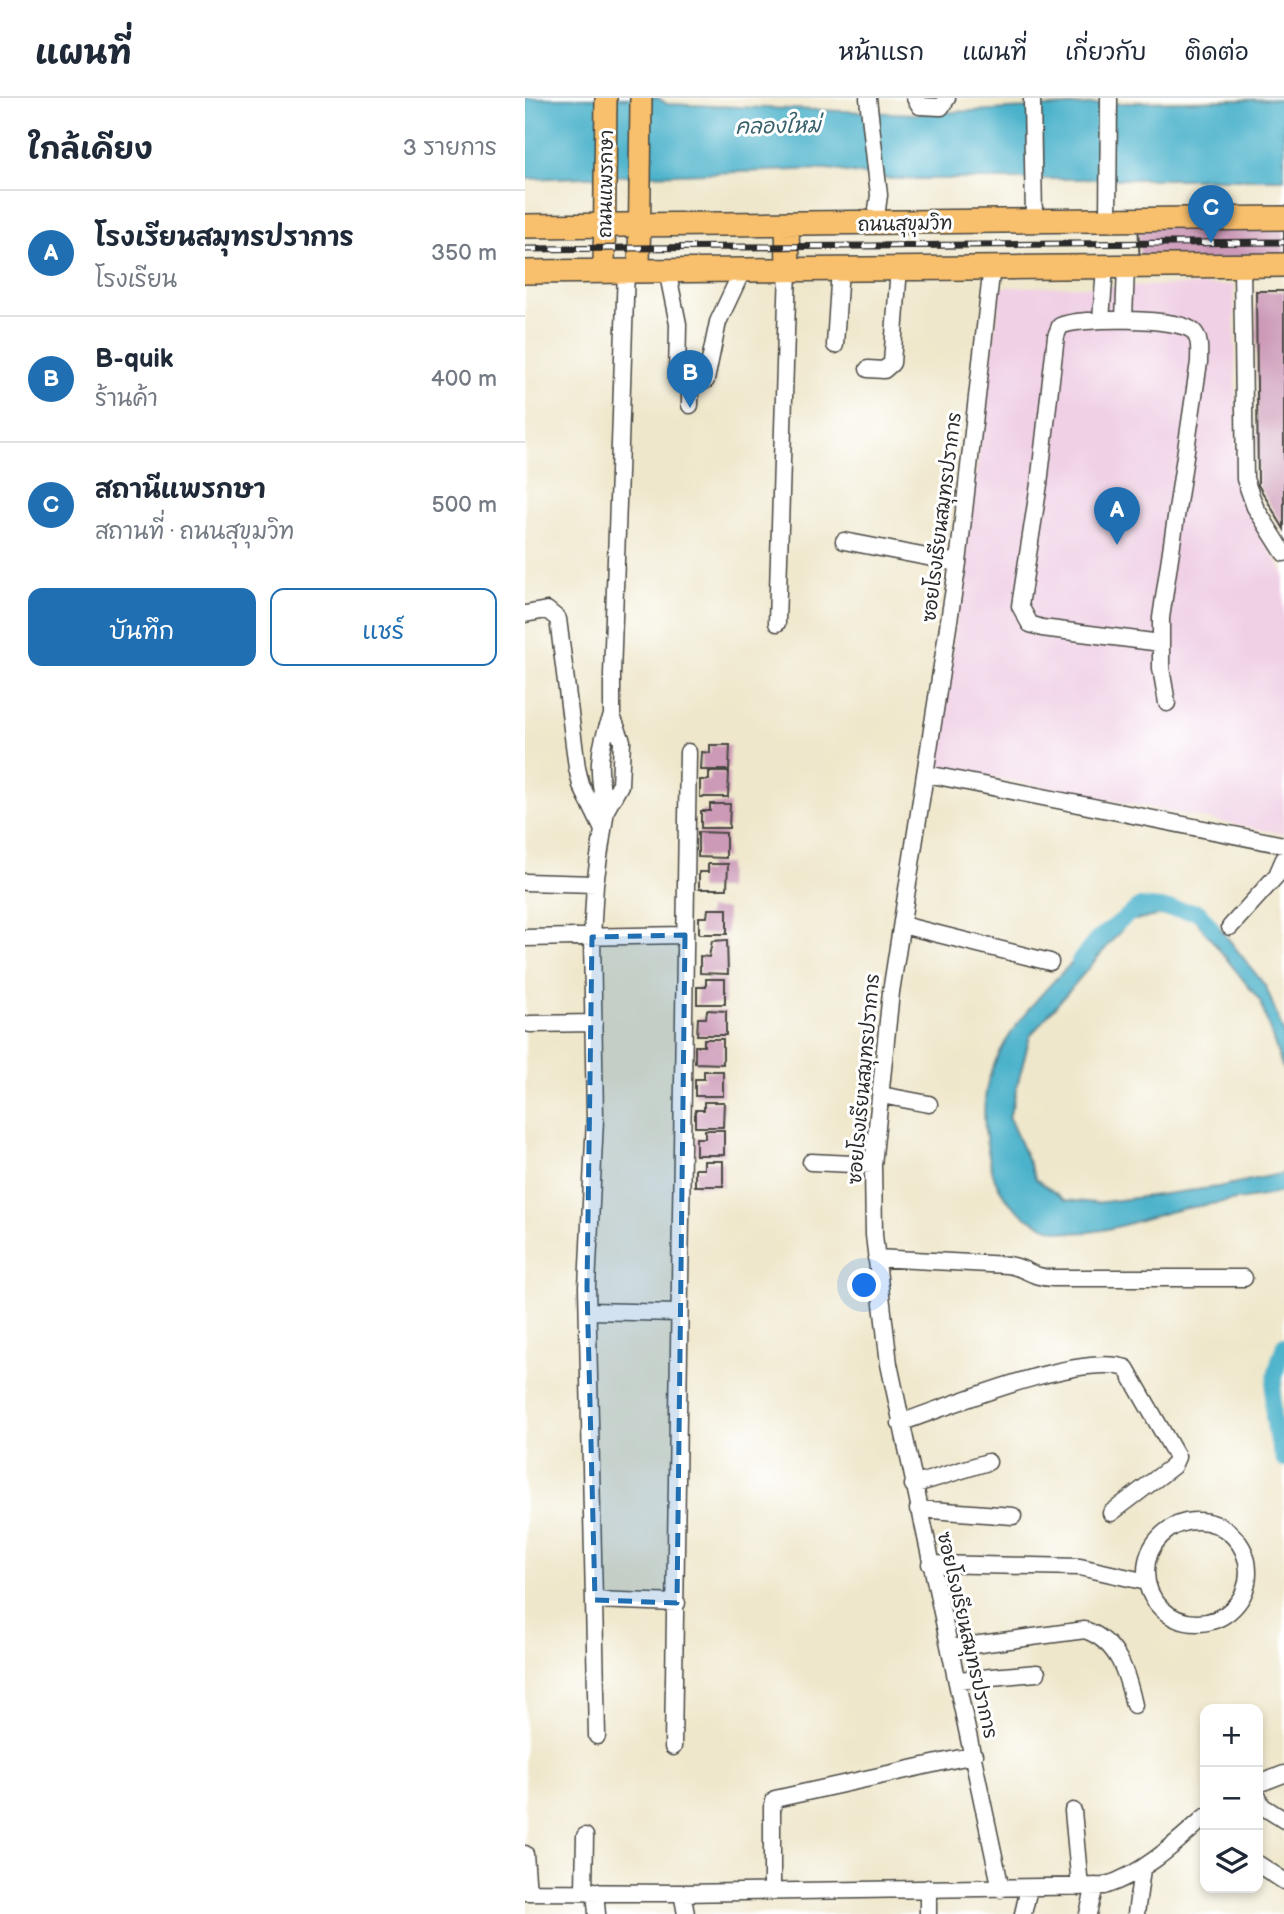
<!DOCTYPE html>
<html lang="th">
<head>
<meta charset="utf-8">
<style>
	:root { --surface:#fff; --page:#f6f6f7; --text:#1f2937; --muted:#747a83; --line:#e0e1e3; --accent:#1f6fb2 }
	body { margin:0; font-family:"Balsamiq Sans","Playpen Sans Thai",sans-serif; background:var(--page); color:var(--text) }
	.controls { position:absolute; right:21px; bottom:21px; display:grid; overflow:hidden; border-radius:14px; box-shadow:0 4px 10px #0003 }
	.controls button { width:63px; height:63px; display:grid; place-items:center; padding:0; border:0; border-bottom:2px solid var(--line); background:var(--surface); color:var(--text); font:35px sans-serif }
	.you { position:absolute; left:340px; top:1188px; width:24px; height:24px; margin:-18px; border:5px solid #fff; border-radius:50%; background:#1a73e8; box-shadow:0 0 0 10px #1a73e833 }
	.badge { display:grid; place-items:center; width:46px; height:46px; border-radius:50%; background:var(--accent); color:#fff; font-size:23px; font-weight:700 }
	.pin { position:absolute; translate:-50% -58px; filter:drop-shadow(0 2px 4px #0008) }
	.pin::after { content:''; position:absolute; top:37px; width:24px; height:21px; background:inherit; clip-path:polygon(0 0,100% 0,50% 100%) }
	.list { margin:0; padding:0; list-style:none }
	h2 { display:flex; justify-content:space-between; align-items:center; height:91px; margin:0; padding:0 28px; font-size:30px }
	h2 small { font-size:23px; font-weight:400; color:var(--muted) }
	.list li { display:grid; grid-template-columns:46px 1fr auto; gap:21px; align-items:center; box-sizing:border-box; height:126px; padding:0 28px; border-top:2px solid var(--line) }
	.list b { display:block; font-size:26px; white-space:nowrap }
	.list p { margin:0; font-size:23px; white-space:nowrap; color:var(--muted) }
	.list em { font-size:23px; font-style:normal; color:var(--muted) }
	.actions { display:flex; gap:14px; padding:21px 28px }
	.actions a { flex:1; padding:16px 0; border:2px solid var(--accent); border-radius:14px; text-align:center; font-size:24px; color:var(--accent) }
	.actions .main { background:var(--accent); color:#fff }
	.icon { flex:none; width:38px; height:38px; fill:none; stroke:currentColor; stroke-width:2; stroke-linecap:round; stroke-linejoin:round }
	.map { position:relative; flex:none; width:759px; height:1816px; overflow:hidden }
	header { display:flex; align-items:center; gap:42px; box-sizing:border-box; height:98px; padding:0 35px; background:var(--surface); border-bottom:2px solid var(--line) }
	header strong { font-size:33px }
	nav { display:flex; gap:38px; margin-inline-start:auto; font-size:24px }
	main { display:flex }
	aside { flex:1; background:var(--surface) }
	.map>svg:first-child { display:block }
	.built { fill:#f0d0e5 }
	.water { fill:#4cb2cb; stroke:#3c6e7b; stroke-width:2 }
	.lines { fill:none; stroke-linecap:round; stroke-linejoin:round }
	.canal { stroke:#4cb2cb; stroke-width:16 }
	.building { fill:#cc9ab7 }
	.minor-casing { stroke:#484743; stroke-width:19 }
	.major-casing { stroke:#484743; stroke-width:24 }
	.highway-casing { stroke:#484743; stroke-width:26 }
	.minor { stroke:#fff; stroke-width:16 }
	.major { stroke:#f8bf6c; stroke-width:21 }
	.highway { stroke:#f8bf6c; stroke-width:23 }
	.rail-casing { stroke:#2b2b2b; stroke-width:7 }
	.rail { stroke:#fff; stroke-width:4.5; stroke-dasharray:13; stroke-linecap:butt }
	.marked { fill:#1f6fb2; fill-opacity:0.2; stroke:#1f6fb2; stroke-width:5; stroke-dasharray:14 9; stroke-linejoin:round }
	.labels { text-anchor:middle; stroke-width:6; stroke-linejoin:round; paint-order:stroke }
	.street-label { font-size:19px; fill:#2b2b2b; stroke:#fff }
	.water-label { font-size:21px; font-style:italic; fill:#38616b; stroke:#fff }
</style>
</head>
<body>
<header>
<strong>แผนที่</strong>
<nav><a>หน้าแรก</a><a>แผนที่</a><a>เกี่ยวกับ</a><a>ติดต่อ</a></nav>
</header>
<main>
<aside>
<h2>ใกล้เคียง<small>3 รายการ</small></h2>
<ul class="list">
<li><span class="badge">A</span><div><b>โรงเรียนสมุทรปราการ</b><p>โรงเรียน</p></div><em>350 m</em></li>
<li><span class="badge">B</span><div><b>B-quik</b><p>ร้านค้า</p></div><em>400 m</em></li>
<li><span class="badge">C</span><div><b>สถานีแพรกษา</b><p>สถานที่ · ถนนสุขุมวิท</p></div><em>500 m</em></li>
</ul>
<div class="actions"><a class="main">บันทึก</a><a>แชร์</a></div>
</aside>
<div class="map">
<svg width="759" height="1816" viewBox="0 0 759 1816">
	<rect width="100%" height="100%" fill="#fff"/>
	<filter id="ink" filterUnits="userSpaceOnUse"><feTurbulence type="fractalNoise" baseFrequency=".0143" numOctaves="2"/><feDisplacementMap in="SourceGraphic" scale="14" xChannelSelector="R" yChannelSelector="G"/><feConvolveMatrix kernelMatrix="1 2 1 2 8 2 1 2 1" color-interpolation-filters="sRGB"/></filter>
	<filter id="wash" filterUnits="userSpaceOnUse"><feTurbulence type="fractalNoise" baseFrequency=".00686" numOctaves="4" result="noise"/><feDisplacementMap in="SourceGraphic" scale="28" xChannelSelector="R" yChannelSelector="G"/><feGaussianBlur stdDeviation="1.57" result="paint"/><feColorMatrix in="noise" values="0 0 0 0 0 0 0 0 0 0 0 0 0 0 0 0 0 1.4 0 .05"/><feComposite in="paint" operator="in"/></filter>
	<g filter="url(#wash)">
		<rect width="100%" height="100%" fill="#efe7cb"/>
		<path class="built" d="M709,187L712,383L725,417L759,476V736L412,668L476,189Z"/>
		<path class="water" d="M0,0H133L142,6L390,16L619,4L759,1V81H366L303,71L0,81Z
			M619,808L674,814L694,829L741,889L759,936V974L735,903L669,820L638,817L604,823L505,938L484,1020L511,1081L540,1102L571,1105L693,1089L759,1075V1094C721,1102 682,1105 644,1114C611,1122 570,1140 535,1133C501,1125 474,1103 466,1068C460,1040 456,1013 463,984C479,922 565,841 619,808Z"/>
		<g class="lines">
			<path class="canal" d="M554,863L572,841L615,808L674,814L687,830
				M759,1247C744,1288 743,1322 759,1362"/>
		</g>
		<g id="blocks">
			<path class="building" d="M759,113V175L615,171L613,120Z
				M731,193H759V431L733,387Z
				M185,647H205L204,672H176L177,654L185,655Z
				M184,674H204L203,699H175V682H184Z
				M185,706H205L204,730H176V713H185Z
				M173,734L201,735V760L173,759Z
				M183,766H203L202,791H174V774H183Z
				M183,811H202V836H174V819H182Z
				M202,842L203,876L175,875V858L184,859L187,843Z
				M181,881H200V906H172V889H181Z
				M182,912L201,913V937H172L173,920H181Z
				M179,941H198V966L170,965V948H179Z
				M179,973H198V998H170V981H179Z
				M179,1004H199L198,1029H170V1012H179Z
				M180,1032H199V1057H171V1040H180Z
				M179,1063H198V1088H170V1071H179Z"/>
		</g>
	</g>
	<g filter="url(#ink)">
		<use href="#blocks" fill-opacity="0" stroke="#484743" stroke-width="2"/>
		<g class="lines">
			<g class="minor-casing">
				<path id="minor" d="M343,0L354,97L350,126
					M390,0L395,8L416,9L422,0
					M507,0L509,121
					M583,121L584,0
					M467,168L433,465L366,894L348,1067L349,1137L364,1266L476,1791
					M717,168L720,381L730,409L759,455
					M142,172L153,226L152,281L165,288L181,282L193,224L218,171
					M599,221L601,169
					M576,222L580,169
					M310,247L315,170
					M343,271L359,272L367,265L374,169
					M165,307V288
					M319,443L433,465
					M0,516L22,512L33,521L52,670L56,687L78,732
					M252,525L263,170
					M636,545L517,530L505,526L495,508L514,386L531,238L535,228C554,219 653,219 668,233C676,241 674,253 674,264L636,520V570L642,605
					M402,676L759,747
					M81,712C72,678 72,650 87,618
					M0,784L70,786
					M377,827L525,864
					M705,829L752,777L759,761
					M0,840L160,837
					M5,926L69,925
					M356,997L404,1006
					M286,1064L348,1067
					M351,1160L483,1167C503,1170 504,1179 528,1180H719
					M63,1213L153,1215
					M375,1325C425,1308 554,1254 601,1270L652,1359L648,1368L586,1415
					M388,1387L463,1364
					M393,1411L488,1418
					M621 1474a51 51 0 1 1 102 0a51 51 0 1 1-102 0Z
					M405,1466L555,1469L622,1484
					M70,1502L152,1505
					M425,1550L560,1532C594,1544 602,1576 609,1607
					M432,1582L512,1575
					M72,1638L62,1189L70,1021L67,839L70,786L81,712L95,687L97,643L87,618V577L101,172
					M148,1649L163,654
					M733,1686L759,1676
					M733,1699L737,1708L759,1722
					M548,1713L555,1789
					M0,1756L3,1794
					M733,1766L759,1783
					M59,1792L60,1738
					M247,1792V1709L250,1701L449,1657
					M70,1793L72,1816
					M0,1794L157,1795L579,1788C618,1776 650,1746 680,1719
					M157,1795L161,1816
					M403,1816V1790
					M498,1816L504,1790
					M563,1816L570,1788
					M611,1816L617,1771"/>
			</g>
			<g class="major-casing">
				<path id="major" d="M79,173L81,0
					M114,173L116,0"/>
			</g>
			<g class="highway-casing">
				<path id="highway" d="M262,125L263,170
					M0,128L759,120
					M0,174L759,167"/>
			</g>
			<use href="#minor" class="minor"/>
			<use href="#major" class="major"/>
			<use href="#highway" class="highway"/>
			<g class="rail-casing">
				<path id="rail" d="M0,151L759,144"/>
			</g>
			<use href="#rail" class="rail"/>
		</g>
	</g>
	<path class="marked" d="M160,837L152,1505L70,1502L62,1189L67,839Z"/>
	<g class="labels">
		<g class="street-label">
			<text transform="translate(80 86) rotate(-89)" y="7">ถนนแพรกษา</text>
			<text transform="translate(380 125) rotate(-1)" y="7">ถนนสุขุมวิท</text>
			<text transform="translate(416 419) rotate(-83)" y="7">ซอยโรงเรียนสมุทรปราการ</text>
			<text transform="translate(338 981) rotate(-85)" y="7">ซอยโรงเรียนสมุทรปราการ</text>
			<text transform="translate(443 1537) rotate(77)" y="7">ซอยโรงเรียนสมุทรปราการ</text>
		</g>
		<g class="water-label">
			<text transform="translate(253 28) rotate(-1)" y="7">คลองใหม่</text>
		</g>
	</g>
</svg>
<div class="controls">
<button>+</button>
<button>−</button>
<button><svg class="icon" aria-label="layers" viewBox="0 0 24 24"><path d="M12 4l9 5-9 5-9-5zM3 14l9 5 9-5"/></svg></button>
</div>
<div class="you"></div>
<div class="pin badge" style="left:592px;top:447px">A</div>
<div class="pin badge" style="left:165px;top:310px">B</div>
<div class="pin badge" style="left:686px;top:145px">C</div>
</div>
</main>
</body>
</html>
